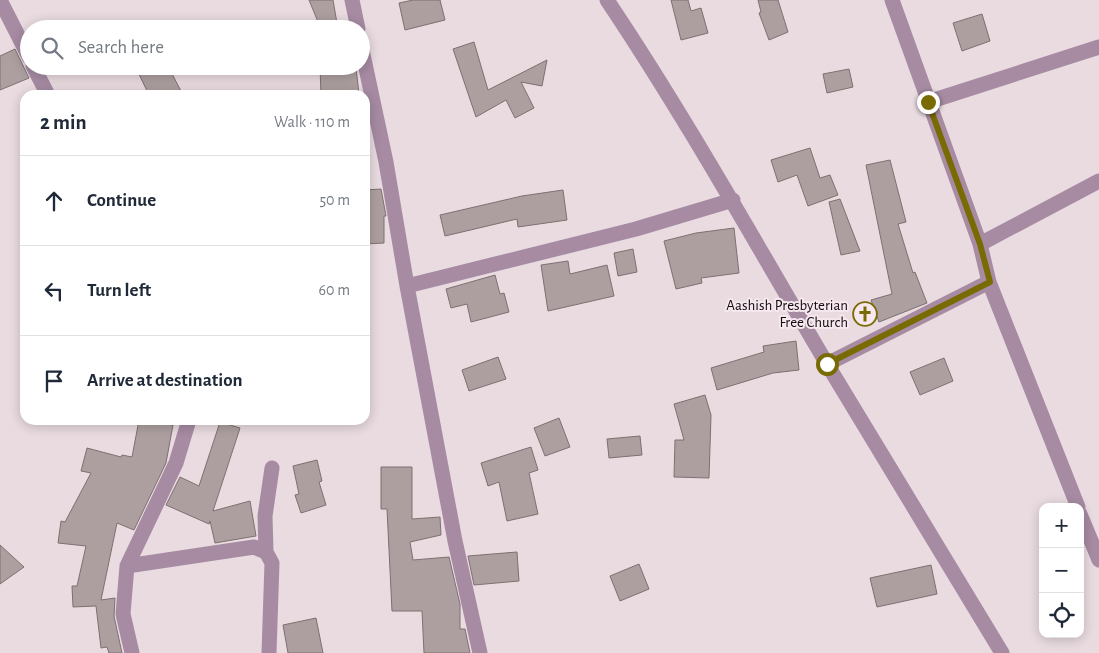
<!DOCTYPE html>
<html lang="en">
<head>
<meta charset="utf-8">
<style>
	:root { --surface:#fff; --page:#f6f6f7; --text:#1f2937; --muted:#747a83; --line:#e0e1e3 }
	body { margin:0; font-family:"Alegreya Sans",sans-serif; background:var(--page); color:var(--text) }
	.controls { position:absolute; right:15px; bottom:15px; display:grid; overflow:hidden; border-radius:10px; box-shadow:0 2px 12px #0003 }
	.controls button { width:45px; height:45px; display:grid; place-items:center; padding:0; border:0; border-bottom:1px solid var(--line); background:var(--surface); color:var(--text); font:25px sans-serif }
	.stop { position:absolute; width:15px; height:15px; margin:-11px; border:4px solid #796b03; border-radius:50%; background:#fff }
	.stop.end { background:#796b03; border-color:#fff; box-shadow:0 1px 5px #0008 }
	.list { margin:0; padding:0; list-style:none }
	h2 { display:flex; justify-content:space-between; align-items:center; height:65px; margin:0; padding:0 20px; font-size:21px }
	h2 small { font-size:16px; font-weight:400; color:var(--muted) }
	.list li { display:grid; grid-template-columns:32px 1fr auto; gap:15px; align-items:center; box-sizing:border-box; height:90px; padding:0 20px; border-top:1px solid var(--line) }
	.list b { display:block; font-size:19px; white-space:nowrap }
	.list em { font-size:16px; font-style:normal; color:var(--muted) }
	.icon { flex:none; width:28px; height:28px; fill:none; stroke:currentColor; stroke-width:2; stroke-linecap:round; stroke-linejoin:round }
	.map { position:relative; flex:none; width:1099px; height:653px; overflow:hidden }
	.search { position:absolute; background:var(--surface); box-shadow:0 2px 12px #0003; left:20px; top:20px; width:350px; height:55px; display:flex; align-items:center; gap:12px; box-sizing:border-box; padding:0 18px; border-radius:28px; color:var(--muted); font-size:19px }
	.panel { position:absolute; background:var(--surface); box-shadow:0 2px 12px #0003; left:20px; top:90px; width:350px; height:335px; border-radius:15px }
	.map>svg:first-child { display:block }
	.building { fill:#ad9fa0; stroke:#7e7071 }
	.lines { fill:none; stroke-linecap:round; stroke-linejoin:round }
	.minor { stroke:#a68ba3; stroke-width:15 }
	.route { stroke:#796b03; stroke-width:6 }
	.labels { text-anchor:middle; stroke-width:4; stroke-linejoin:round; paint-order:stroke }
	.poi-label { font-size:15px; fill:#110c0e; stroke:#f6e8ee; text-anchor:end }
</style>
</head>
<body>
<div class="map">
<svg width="1099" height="653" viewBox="0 0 1099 653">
	<rect width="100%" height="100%" fill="#e9dbe0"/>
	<path class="building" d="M309,0H333L338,29H321Z
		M413,0H440L445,20L405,30L399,3Z
		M671,0H688L691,11L701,8L708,33L681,40Z
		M758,0H778L788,32L769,40L759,13L761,12Z
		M982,14L990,41L962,51L953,23Z
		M474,42L488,90L547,60L542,86L521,82L534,108L515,118L506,100L476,117L453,49Z
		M15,49L29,78L0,90V56Z
		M135,66H168L183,95H149Z
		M320,66L356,68L359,94L321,95Z
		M849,69L853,87L827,93L823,74Z
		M810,148L820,178L830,175L838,195L808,206L797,175L778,182L771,160Z
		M890,160L906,222L898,224L913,273L915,272L927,303L879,322L871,300L892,294L866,165Z
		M381,189L386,216H384V243L365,244V190Z
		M563,190L567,220L518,227L517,219L445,236L440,215L522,196Z
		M840,199L860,251L841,255L829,202Z
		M734,228L739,273L701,278L702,283L676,289L664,241L696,233Z
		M633,249L637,272L618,276L614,253Z
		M568,261L570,274L607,265L614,296L548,311L541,265Z
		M495,275L500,294L504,293L509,312L471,322L467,304L451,308L446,289Z
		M796,341L799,370L773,373L717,390L711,368L764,352L763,346Z
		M498,357L506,379L469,391L462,370Z
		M944,358L953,381L920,395L910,372Z
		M705,395L711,415L709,478L674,477L675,440H684L674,404Z
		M559,418L570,447L545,456L534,428Z
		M139,420L173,425L166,463L134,530L117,523L101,600L115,598L114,616L122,653H109L107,647L101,648L96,606L73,607L72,586H77L86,546L58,543L61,521L65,522L91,473L81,471L87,448L121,457L122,455L132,457Z
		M220,422L240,428L213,511L250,501L256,536L215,543L210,521L209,524L166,505L180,477L199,486Z
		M640,436L642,455L609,458L607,439Z
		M531,447L538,470L529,473L538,514L507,521L499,482L488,486L481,463Z
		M317,460L322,481L319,482L326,505L301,513L295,495L299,494L293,466Z
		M381,467H412V519L440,517L441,535L410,542L413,560L449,557L460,604V629H465L470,653H424L422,611H392L387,509H381Z
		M0,545L24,567L0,584Z
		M517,552L519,581L474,585L468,556Z
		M639,564L649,589L620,601L610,576Z
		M931,565L937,594L877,607L870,578Z
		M316,618L323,653H288L283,625Z"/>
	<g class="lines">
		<path class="minor" d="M0,0L29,57
			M352,0L358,29
			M607,0C686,118 755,242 827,364C885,461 944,556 1002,653
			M361,45L386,162L407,286L455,541L480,653
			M33,66L48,95
			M928,102L1099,47
			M980,244L1099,181
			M989,282L1078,507
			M407,286L636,229L733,200
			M827,364L989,282L980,244L892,0
			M1080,514L1099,560
			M266,552L265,516L272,468
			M127,566L254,547L266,552L272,563L269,653
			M132,653L123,614L127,566L176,463L189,420"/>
	</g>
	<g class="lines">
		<path class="route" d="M827,364L990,282L980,244L928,102"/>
	</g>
	<defs>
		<g id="church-ring" transform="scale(1.25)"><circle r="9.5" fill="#f6e8ee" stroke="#796b03" stroke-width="1.5"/><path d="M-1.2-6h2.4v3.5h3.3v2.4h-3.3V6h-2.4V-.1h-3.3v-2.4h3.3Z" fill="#796b03"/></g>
	</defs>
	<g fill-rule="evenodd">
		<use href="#church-ring" x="865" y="314"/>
	</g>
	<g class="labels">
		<g class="poi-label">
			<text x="848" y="310">Aashish Presbyterian<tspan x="848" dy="17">Free Church</tspan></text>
		</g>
	</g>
</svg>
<div class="controls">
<button>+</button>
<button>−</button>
<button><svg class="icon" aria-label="locate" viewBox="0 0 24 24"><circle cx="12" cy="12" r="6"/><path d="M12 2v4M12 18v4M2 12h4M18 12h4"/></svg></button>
</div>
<div class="stop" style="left:827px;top:364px"></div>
<div class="stop end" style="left:928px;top:102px"></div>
<div class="search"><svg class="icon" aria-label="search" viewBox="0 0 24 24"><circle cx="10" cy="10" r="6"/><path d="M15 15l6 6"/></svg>Search here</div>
<section class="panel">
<h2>2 min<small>Walk · 110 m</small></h2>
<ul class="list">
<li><svg class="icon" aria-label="ahead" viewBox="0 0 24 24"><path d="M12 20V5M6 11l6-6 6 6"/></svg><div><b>Continue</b></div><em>50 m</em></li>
<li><svg class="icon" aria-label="left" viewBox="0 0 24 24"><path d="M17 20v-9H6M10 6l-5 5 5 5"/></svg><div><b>Turn left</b></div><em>60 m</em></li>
<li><svg class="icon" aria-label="arrive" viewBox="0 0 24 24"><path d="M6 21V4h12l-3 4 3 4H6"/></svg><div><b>Arrive at destination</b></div></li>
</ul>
</section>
</div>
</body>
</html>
